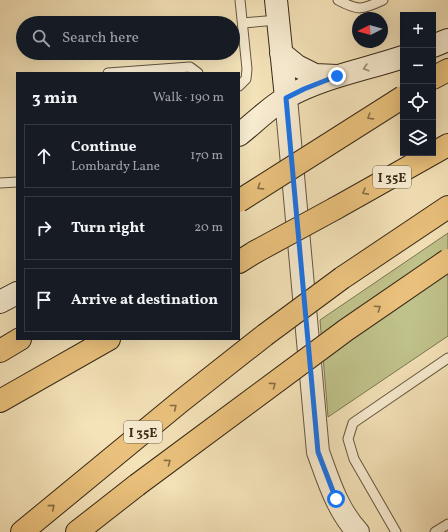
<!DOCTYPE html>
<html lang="en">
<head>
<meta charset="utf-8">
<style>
	:root { --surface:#171b24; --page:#242831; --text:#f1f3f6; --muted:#9ea1a6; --line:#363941 }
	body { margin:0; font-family:Vollkorn,serif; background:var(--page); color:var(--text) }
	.controls { position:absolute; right:12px; top:12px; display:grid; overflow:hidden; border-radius:0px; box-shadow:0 4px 16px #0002 }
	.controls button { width:36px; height:36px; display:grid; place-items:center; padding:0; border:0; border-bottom:1px solid var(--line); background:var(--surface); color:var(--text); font:20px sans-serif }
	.compass { position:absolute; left:352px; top:12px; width:36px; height:36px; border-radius:50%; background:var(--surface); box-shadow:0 4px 16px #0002; rotate:264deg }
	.stop { position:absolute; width:12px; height:12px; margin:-9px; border:3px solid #1a73e8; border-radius:50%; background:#fff }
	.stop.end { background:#1a73e8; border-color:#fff; box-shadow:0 1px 4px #0008 }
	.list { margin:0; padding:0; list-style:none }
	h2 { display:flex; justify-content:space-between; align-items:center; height:52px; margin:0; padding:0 16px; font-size:17px }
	h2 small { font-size:13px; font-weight:400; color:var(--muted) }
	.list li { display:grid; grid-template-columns:26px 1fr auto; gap:12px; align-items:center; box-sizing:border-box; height:64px; margin:0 8px 8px; padding:0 8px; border:1px solid var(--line); border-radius:0px }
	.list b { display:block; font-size:15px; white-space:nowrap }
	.list p { margin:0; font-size:13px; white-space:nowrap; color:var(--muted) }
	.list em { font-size:13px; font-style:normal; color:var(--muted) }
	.icon { flex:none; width:22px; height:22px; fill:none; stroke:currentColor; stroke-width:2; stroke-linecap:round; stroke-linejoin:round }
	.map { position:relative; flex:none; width:448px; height:532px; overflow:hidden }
	.search { position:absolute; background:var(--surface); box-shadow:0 4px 16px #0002; left:16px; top:16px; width:224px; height:44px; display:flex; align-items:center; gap:10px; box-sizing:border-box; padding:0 14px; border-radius:22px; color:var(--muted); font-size:15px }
	.panel { position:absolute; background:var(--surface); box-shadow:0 4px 16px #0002; left:16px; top:72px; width:224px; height:268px; border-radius:0px }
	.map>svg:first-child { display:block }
	.green { fill:#c0c28b; stroke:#7c7651 }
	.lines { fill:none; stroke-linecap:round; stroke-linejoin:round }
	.service-casing { stroke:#66573f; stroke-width:11 }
	.tertiary-casing { stroke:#66573f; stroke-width:24 }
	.secondary-casing { stroke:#372917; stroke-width:24 }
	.motorway-casing { stroke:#372917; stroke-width:24 }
	.service { stroke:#f8ecd1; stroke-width:9 }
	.tertiary { stroke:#f8ecd1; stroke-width:22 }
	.secondary { stroke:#f8ecd1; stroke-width:22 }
	.motorway { stroke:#eac17c; stroke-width:22 }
	.motorway-bridge-casing { stroke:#372917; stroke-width:24; stroke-linecap:butt }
	.motorway-bridge { stroke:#eac17c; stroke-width:22 }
	.oneway { stroke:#988a74 }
	.oneway2 { stroke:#886d44 }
	.route { stroke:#1a73e8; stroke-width:5 }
	.labels { text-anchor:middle; stroke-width:3; stroke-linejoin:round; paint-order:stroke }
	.shield { fill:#f8ecd1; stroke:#71644f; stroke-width:1 }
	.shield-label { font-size:13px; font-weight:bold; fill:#372917 }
</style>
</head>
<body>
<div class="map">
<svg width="448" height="532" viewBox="0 0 448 532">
	<rect width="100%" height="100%" fill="#f4e2b8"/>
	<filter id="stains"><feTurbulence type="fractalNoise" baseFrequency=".005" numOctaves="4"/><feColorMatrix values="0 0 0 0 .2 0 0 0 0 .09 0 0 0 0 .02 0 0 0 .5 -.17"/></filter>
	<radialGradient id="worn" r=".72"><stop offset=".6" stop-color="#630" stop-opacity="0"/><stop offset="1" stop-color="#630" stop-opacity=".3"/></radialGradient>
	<path class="green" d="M448,233V336L328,417L320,320Z"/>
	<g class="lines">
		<g class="service-casing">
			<path id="service" d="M338,0C358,11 362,10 383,0
				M243,23L278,20
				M108,73L190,67L198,73
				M239,86L246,79L247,69L240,0
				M0,183L17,182
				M396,532L354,459L348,439L353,423L448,358
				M435,532L448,524"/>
		</g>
		<g class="tertiary-casing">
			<path id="tertiary" d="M286,98L318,452C328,479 337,510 358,532"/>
		</g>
		<g class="secondary-casing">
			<path id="secondary" d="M276,0L286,98
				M433,46L448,40
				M281,53L297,66L315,75L337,76
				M239,135C254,123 270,107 287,97C323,77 364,70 403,57
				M0,302L17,293"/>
		</g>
		<g class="motorway-casing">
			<path id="motorway" d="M433,78L448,70
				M336,208L448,145
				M239,262L255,252
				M342,278L448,207
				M0,351L20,339
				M0,401L109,339
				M22,532L180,402L265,335
				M77,532L137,485"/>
		</g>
		<use href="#service" class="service"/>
		<use href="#tertiary" class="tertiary"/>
		<use href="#secondary" class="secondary"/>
		<use href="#motorway" class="motorway"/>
		<g class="motorway-bridge-casing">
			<path id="motorway-bridge" d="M239,201L403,97
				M255,252L336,208
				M265,335L342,278
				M137,485L346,330L448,260"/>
		</g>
		<use href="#motorway-bridge" class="motorway-bridge"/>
	</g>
	<defs><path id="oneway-chevron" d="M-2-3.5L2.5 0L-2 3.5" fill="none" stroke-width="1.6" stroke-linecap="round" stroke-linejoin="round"/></defs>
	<use class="oneway" href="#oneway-chevron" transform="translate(366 68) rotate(164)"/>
	<g class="oneway2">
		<use href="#oneway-chevron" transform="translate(370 117) rotate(148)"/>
		<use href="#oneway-chevron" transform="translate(260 187) rotate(147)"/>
		<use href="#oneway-chevron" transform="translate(365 192) rotate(151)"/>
		<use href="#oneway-chevron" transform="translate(378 308) rotate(-34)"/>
		<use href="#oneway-chevron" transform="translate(273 385) rotate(-36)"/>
		<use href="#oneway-chevron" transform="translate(174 407) rotate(-39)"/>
		<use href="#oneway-chevron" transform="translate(168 462) rotate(-36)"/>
		<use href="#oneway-chevron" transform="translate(52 507) rotate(-40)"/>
	</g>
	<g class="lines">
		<path class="route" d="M336,499L318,452L286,98L304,89L337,76"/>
	</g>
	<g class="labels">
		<g class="shield">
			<rect x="373" y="166" width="38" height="22" rx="3"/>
			<rect x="124" y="421" width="38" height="22" rx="3"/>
		</g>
		<g class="shield-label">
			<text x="392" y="182">I 35E</text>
			<text x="143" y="437">I 35E</text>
		</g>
	</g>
	<rect width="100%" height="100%" filter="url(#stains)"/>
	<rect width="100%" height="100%" fill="url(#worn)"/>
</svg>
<div class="controls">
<button>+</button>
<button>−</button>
<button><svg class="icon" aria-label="locate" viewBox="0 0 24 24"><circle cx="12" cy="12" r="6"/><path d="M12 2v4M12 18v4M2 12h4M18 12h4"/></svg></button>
<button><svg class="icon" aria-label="layers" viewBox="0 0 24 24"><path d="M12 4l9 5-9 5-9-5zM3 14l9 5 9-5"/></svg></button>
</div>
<svg class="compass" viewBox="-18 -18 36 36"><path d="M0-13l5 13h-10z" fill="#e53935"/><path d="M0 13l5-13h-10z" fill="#9ea1a6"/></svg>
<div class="stop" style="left:336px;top:499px"></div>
<div class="stop end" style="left:337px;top:76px"></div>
<div class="search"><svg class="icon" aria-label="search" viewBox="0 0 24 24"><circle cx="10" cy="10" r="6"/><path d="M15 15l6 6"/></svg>Search here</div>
<section class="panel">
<h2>3 min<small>Walk · 190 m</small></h2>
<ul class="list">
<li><svg class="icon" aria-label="ahead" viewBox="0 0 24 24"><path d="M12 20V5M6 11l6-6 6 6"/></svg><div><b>Continue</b><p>Lombardy Lane</p></div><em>170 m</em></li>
<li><svg class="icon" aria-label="right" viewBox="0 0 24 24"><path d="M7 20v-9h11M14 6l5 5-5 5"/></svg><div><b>Turn right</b></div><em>20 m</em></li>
<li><svg class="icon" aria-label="arrive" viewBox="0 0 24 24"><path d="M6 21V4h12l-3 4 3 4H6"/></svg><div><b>Arrive at destination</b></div></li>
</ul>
</section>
</div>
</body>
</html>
